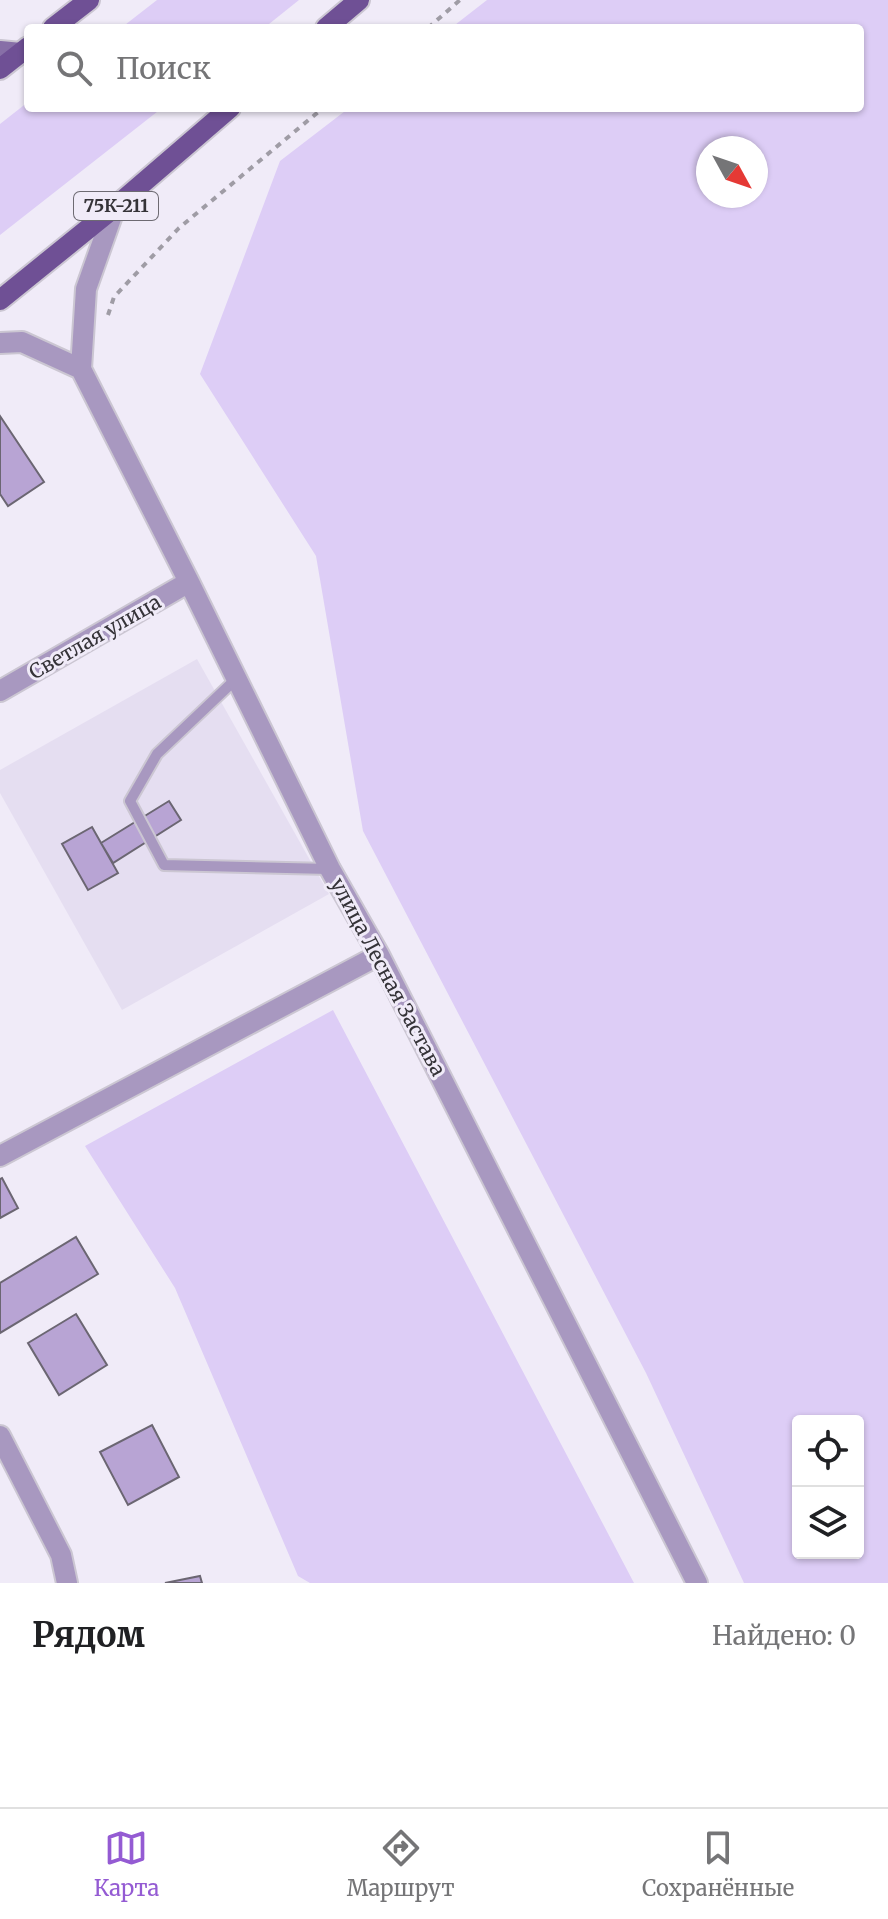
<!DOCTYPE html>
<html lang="ru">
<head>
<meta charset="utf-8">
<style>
	:root { --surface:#fff; --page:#f6f6f6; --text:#202124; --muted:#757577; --line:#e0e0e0; --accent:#945bd3 }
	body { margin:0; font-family:Merriweather,serif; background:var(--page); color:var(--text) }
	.controls { position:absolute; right:24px; bottom:24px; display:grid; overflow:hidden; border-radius:8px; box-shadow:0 2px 6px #0004 }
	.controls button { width:72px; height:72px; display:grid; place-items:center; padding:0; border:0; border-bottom:2px solid var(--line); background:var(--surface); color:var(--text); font:40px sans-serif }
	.compass { position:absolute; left:696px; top:136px; width:72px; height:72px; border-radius:50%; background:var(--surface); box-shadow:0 2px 6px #0004; rotate:130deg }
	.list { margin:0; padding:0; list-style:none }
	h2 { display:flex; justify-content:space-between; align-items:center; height:104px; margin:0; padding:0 32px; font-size:34px }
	h2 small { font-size:26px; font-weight:400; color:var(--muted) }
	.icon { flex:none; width:44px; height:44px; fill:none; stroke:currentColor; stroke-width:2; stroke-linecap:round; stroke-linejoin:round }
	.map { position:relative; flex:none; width:888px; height:1583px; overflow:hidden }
	.search { position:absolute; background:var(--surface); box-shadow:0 2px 6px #0004; left:24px; right:24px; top:24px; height:88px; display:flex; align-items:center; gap:20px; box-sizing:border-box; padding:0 28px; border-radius:8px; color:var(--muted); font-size:30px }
	.sheet { height:224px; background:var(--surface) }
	nav { display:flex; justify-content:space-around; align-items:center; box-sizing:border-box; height:112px; border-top:2px solid var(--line); background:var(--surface); font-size:22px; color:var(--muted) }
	nav a { display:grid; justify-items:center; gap:4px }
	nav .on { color:var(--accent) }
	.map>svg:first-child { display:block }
	.built { fill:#e5def1 }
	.green { fill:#ddcdf6; fill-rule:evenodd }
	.building { fill:#b8a4d4; stroke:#6b6672; stroke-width:2 }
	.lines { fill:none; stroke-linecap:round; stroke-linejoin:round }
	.lane-casing { stroke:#cbc6d2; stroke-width:14 }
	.street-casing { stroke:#cbc6d2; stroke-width:24 }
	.secondary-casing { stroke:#cbc6d2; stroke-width:24 }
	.primary-casing { stroke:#cbc6d2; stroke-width:24 }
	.path { stroke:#9f9ca5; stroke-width:4; stroke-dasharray:6 6; stroke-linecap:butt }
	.lane { stroke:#a898c0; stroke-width:10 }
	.street { stroke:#a898c0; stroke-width:20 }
	.secondary { stroke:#876fa7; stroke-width:20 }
	.primary { stroke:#6f5095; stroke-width:20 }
	.labels { text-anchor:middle; stroke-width:6; stroke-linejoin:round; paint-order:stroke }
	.shield { fill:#f0ebf8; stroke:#6d6a72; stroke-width:2 }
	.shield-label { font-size:18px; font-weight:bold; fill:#353338 }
	.street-label { font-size:20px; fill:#353338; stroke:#f0ebf8 }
</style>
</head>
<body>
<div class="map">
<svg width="888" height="1583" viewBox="0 0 888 1583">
	<rect width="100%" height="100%" fill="#f0ebf8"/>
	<path class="built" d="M197,659L329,894L122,1010L0,793V770Z"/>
	<path class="green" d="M157,0H299L264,28H121Z
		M487,0H888V1583H744L646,1373L363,831L316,556L200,374L280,161L349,108H860V28H451ZM756,148V196H708V148ZM858,1421V1553H798V1421Z
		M28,102V108H162L0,235V124Z
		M333,1010L634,1583H310L298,1576L175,1288L85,1146Z"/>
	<path class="building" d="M0,416L44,482L8,506L0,494Z
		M169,801L181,820L113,863L101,843Z
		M92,827L118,873L88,890L62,844Z
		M2,1178L18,1208L0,1218V1179Z
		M76,1237L98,1274L0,1333V1283Z
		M76,1314L107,1365L59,1395L28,1343Z
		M152,1425L179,1477L128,1505L100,1452Z
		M200,1576L202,1583H165Z"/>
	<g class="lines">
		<g class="lane-casing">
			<path id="lane" d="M236,679L157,754L130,801L164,865L330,869"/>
		</g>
		<g class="street-casing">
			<path id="street" d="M0,343L22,342L81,369L86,289L115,207
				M81,369L189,582L330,869L379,955L697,1583
				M0,691L189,582
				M0,1156L379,955
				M0,1436L61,1555L67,1583"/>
		</g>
		<g class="secondary-casing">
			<path id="secondary" d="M0,51L21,53"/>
		</g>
		<g class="primary-casing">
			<path id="primary" d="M53,28L89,0
				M326,28L359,0
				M0,69L28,47
				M0,300L115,207L230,108"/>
		</g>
		<path class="path" d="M428,28L460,0
			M108,315L114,297L179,228L323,108"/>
		<use href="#lane" class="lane"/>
		<use href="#street" class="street"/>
		<use href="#secondary" class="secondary"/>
		<use href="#primary" class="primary"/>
	</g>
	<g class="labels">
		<rect class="shield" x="74" y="192" width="84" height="28" rx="6"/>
		<g class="shield-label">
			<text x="116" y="212">75К-211</text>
		</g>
		<g class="street-label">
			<text transform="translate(95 637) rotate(-30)" y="7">Светлая улица</text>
			<text transform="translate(388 977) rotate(62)" y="7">улица Лесная Застава</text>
		</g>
	</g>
</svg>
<div class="controls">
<button><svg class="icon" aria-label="locate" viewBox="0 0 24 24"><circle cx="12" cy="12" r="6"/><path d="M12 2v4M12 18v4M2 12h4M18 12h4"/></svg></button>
<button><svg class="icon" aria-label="layers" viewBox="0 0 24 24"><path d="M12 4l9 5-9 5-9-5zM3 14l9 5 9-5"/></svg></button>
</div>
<svg class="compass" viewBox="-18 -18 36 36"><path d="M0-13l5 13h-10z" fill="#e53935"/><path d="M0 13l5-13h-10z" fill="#757577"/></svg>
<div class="search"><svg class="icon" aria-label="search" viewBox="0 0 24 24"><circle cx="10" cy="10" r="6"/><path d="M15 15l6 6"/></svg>Поиск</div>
</div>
<section class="sheet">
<h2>Рядом<small>Найдено: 0</small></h2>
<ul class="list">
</ul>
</section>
<nav>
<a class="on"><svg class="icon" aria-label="map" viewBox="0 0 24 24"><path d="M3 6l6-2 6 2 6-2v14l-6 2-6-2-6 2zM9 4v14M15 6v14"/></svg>Карта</a>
<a><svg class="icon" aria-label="directions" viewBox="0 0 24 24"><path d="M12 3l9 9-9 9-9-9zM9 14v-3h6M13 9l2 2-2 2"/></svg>Маршрут</a>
<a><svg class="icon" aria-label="saved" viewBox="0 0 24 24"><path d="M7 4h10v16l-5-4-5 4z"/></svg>Сохранённые</a>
</nav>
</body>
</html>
